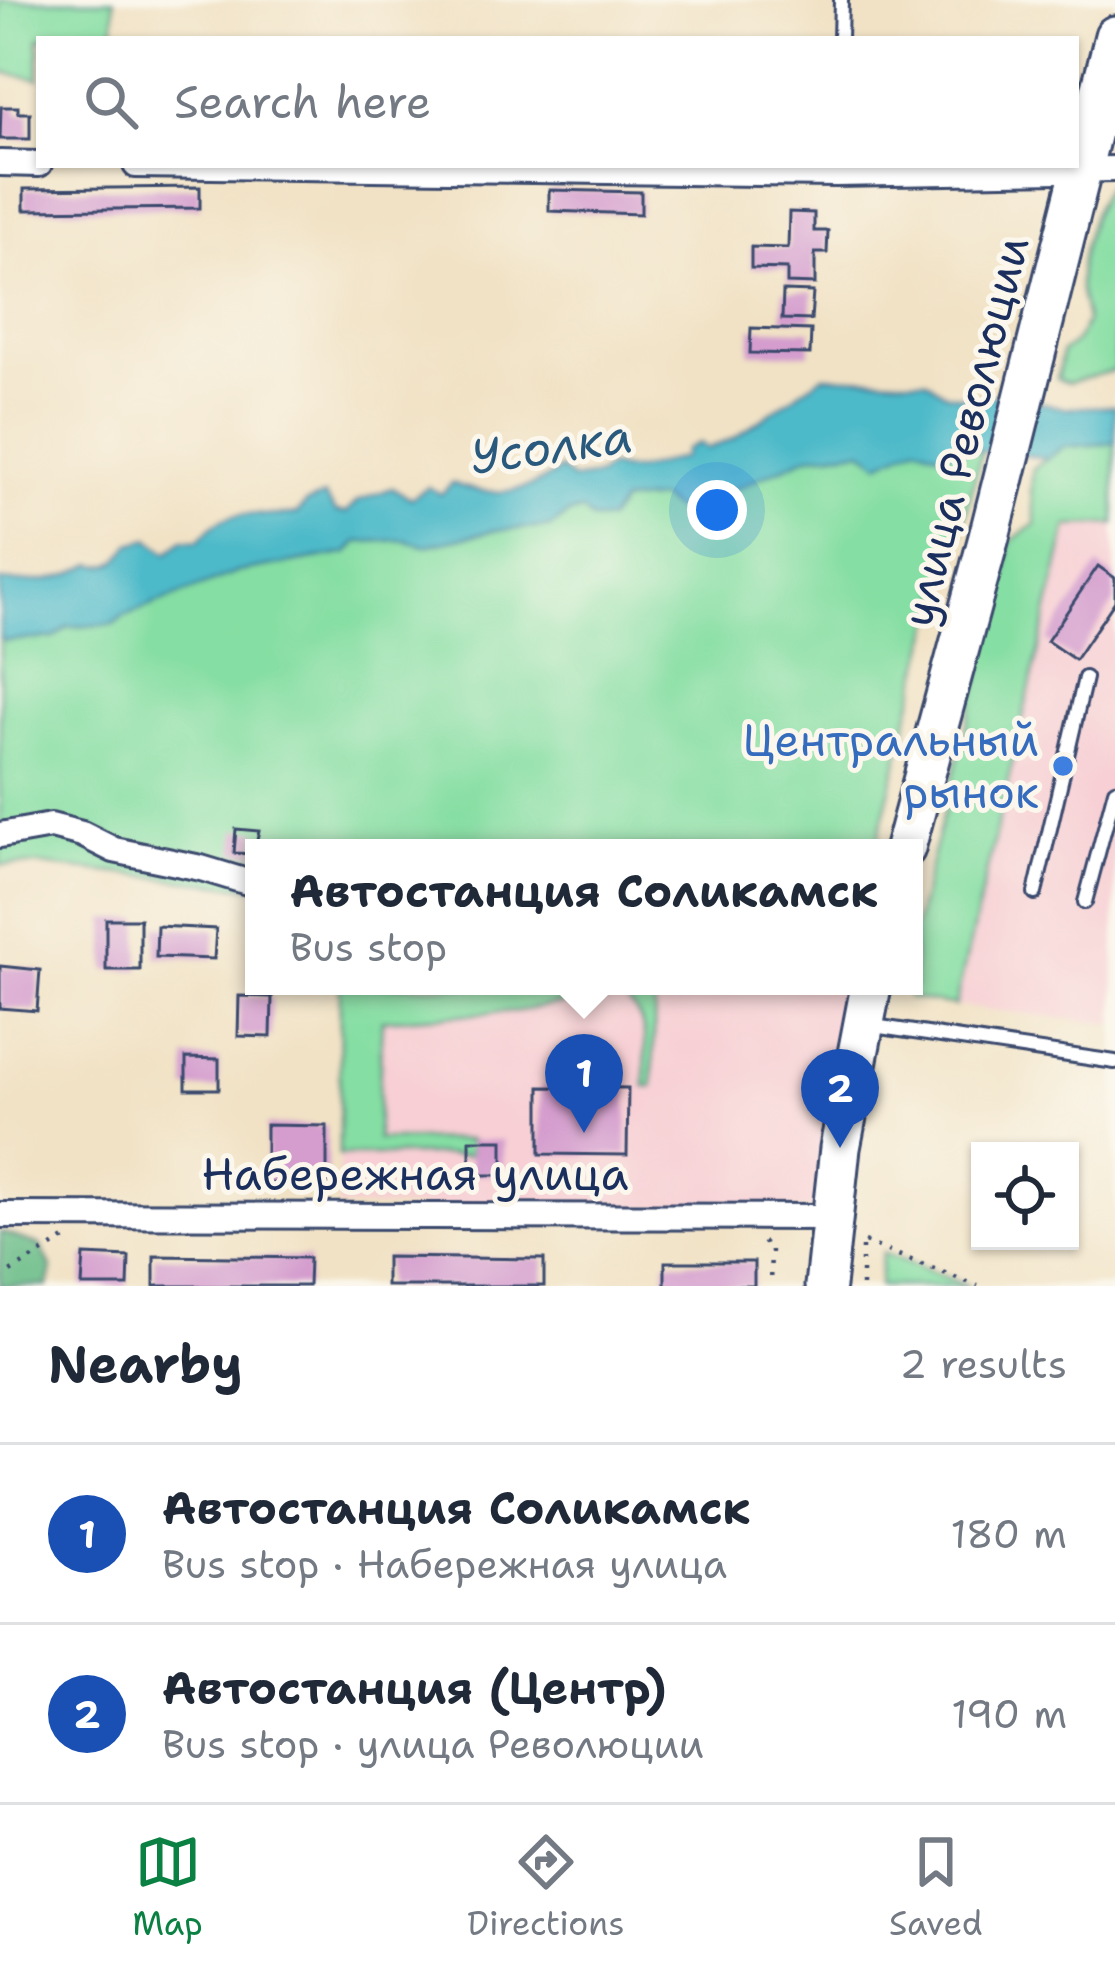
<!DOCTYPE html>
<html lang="en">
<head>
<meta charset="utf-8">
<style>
	:root { --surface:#fff; --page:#f6f6f7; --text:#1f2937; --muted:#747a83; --line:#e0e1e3; --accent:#0b8043 }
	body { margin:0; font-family:"Shantell Sans",sans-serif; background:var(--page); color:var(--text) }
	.controls { position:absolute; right:36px; bottom:36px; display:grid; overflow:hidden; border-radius:0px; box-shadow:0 3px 9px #0004 }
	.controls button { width:108px; height:108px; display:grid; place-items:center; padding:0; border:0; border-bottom:3px solid var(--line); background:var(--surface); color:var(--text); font:60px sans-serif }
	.you { position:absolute; left:717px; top:510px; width:42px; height:42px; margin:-30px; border:9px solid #fff; border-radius:50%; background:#1a73e8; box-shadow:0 0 0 18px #1a73e833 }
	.badge { display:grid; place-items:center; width:78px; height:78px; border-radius:50%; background:var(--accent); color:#fff; font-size:39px; font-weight:700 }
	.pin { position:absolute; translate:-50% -99px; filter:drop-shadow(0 3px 6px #0008) }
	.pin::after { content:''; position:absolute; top:63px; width:42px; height:36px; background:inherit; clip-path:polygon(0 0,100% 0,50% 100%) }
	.popup { position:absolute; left:245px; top:839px; width:678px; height:156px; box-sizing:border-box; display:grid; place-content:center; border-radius:0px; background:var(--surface); filter:drop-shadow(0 3px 9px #0005); font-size:39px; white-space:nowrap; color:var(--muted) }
	.popup b { font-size:45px; color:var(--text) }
	.popup::after { content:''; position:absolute; left:50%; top:100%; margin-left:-24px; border:24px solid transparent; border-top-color:var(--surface) }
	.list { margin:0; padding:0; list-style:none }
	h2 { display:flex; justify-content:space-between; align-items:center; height:156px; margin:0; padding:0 48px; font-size:51px }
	h2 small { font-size:39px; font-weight:400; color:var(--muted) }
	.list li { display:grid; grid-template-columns:78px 1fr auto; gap:36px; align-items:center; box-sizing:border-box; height:180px; padding:0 48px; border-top:3px solid var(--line) }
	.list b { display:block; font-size:45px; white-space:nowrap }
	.list p { margin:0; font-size:39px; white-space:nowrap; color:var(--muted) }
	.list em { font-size:39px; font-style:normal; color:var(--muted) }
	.icon { flex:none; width:66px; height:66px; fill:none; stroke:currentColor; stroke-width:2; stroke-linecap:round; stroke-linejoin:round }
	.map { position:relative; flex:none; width:1115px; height:1286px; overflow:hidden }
	.search { position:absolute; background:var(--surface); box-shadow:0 3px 9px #0004; left:36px; right:36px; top:36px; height:132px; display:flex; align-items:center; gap:30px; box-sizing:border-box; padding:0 42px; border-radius:0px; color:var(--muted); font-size:45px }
	.sheet { height:516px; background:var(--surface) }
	nav { display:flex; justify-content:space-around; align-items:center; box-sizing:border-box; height:168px; border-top:3px solid var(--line); background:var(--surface); font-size:33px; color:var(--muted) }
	nav a { display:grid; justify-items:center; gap:6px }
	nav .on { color:var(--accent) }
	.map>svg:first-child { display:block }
	.built { fill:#f7cfd4 }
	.green { fill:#85dea3; stroke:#508680; stroke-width:3 }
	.forest { fill:#6cbd89; stroke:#447674; stroke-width:3 }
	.water { fill:#4ebac9; stroke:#347494; stroke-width:3 }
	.building { fill:#d49dce }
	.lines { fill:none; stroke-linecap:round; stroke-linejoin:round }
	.lane-casing { stroke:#3b4a6d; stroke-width:18 }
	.street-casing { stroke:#3b4a6d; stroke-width:30 }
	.primary-casing { stroke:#3b4a6d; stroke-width:45 }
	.path { stroke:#3b4a6d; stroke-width:4.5; stroke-dasharray:3 9; stroke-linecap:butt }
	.lane { stroke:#fff; stroke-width:12 }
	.street { stroke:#fff; stroke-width:24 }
	.primary { stroke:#fff; stroke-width:39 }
	.shop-dot { fill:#3f7fe0; stroke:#fbf7ec; stroke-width:4.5 }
	.labels { text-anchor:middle; stroke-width:10; stroke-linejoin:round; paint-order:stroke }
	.street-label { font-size:45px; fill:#1b2f5e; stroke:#fbf7ec }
	.shop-label { font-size:45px; fill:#366cbe; stroke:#fbf7ec; text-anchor:end }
	.water-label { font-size:48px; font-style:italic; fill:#2a597e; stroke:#fbf7ec }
</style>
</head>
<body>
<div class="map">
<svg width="1115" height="1286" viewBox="0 0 1115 1286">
	<rect width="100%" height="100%" fill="#fbf7ec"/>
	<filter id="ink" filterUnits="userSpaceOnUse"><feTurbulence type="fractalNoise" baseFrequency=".00833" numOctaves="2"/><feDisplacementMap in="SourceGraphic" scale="24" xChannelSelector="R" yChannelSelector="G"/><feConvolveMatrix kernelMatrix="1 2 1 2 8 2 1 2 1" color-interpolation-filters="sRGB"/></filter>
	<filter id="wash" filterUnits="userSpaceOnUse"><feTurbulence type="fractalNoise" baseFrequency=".004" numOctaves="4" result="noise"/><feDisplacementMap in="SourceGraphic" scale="48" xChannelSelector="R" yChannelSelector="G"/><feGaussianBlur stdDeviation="2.7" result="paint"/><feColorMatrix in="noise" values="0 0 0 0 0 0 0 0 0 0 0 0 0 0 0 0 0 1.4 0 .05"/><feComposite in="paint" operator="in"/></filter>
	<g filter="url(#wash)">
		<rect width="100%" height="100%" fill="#f1e2c5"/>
		<path class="built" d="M1115,524V1024L955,1006L1068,525Z
			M524,986H849L822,1209L338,1207L342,1014Z"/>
		<path class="green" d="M0,0H114V39H39V79L0,72Z
			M1115,177V370L1068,383L1057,379L1062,352L1075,342L1086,323C1085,310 1080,298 1079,285C1078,258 1094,195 1115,177Z
			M1115,443V524L1068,526L955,1006L909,998L904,986H914V927L1006,575L1010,542L1036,524L1031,492L1033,468L1063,447Z
			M918,445C944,455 955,448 982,450L962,530L949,556L876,848H254V888L39,865H0V637L6,641L68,627L113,624L123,616L238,572L348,553L357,542L404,540L425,546L496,530L551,527L568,514L582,511L608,520L621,502L660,499L675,510L706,496L716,497L811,455L864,450L880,462Z
			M340,986H655L653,1087H645C645,1052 653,1013 616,995L518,1011L382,1020L377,1139L470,1140V1155H339Z
			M882,1253L969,1286H879Z"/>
		<path class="forest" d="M0,1232L40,1245L52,1269L48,1286H0Z"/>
		<path class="water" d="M823,376L926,380L945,393L970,398L1004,394L1064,408L1115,406V443L1063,447L1048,458L961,448L942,454L918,445L880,463L863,450L811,455L716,497H706L691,510H675L660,499L622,502L608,520H591L582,511L568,514L551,527L496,530L425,546L404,540L357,542L348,553L238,572L123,616L113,624L68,627L54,638L5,641L0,637V581C37,584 60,581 93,564C112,570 121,559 131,544L149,539L168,553L183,540L198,541C204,536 212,525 220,521C244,508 272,519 297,514L306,503L324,496L336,512L346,513L358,501L392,488L411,498L428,487L441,494L452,483C488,498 530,494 560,469L572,480L598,476L609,467C638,477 655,462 683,458L685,449L699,443L707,449L733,439Z"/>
		<g id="blocks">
			<path class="building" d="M1,107H18V113H30V139H0Z
				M200,187V208L24,210V189Z
				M549,190L641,192V214L549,211Z
				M789,212L814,213V231H828L827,253H815V284L787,283V269L751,268V247L788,248Z
				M783,291L813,292L811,320L782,319Z
				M751,328L811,330L810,354L750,353Z
				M1098,566L1115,578V601L1075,660L1047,641Z
				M236,829L259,831L254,854L234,853Z
				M106,919H140V970H106Z
				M157,926L216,929L214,959L156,957Z
				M0,966L40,970L37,1011L0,1008Z
				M239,996L272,997L271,1037L238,1036Z
				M186,1058L219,1059V1089H186Z
				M540,1087L628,1088L627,1155L540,1154Z
				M266,1125L327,1126V1184L266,1183Z
				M470,1140H503V1175H470Z
				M84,1255L129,1257L128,1286H82Z
				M154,1256L309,1258L308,1286H154Z
				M386,1257L544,1259V1286H386Z
				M665,1262H754V1286H665Z"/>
		</g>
	</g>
	<g filter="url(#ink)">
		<use href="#blocks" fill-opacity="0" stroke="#3b4a6d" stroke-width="3"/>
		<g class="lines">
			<g class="lane-casing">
				<path id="lane" d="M840,39L841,0
					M1035,893L1085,678
					M1085,902L1115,790
					M867,1025L1115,1062"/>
			</g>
			<g class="street-casing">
				<path id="street" d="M0,163L39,164
					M136,165L836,174L1115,169
					M0,835L51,826L82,834L114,850L201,868L254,884
					M0,1215L830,1217"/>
			</g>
			<g class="primary-casing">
				<path id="primary" d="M905,848L989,537L1115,36
					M825,1286L840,1148L871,986"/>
			</g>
			<path class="path" d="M914,897L919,877
				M763,1242L771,1248L770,1286
				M0,1278L65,1239
				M862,1286V1241L978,1286"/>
			<use href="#lane" class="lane"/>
			<use href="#street" class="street"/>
			<use href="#primary" class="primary"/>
		</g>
	</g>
	<circle class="shop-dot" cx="1063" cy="766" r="12"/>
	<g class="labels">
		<g class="street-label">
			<text transform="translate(965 431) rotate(-76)" y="16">улица Революции</text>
			<text x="415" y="1190">Набережная улица</text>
		</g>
		<g class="shop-label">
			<text x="1039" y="756">Центральный<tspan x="1039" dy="52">рынок</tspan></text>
		</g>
		<g class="water-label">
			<text transform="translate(551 446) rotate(-8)" y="17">Усолка</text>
		</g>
	</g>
</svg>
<div class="controls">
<button><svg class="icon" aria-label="locate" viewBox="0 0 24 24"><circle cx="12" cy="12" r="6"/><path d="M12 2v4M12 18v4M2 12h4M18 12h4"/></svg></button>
</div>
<div class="you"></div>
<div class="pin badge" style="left:584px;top:1133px;background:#1a4fb4">1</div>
<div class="popup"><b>Автостанция Соликамск</b>Bus stop</div>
<div class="pin badge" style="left:840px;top:1148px;background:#1a4fb4">2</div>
<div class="search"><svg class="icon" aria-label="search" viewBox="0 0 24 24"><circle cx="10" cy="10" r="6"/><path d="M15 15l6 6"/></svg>Search here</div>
</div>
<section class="sheet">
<h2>Nearby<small>2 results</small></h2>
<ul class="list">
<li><span class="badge" style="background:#1a4fb4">1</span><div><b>Автостанция Соликамск</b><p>Bus stop · Набережная улица</p></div><em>180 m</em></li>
<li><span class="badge" style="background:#1a4fb4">2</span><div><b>Автостанция (Центр)</b><p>Bus stop · улица Революции</p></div><em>190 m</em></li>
</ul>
</section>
<nav>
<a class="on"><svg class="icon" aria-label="map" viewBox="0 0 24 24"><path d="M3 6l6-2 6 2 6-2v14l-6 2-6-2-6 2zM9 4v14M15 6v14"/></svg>Map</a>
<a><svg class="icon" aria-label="directions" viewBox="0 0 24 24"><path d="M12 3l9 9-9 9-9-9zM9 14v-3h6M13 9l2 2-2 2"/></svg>Directions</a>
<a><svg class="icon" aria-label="saved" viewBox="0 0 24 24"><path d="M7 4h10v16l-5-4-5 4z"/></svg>Saved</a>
</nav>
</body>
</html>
